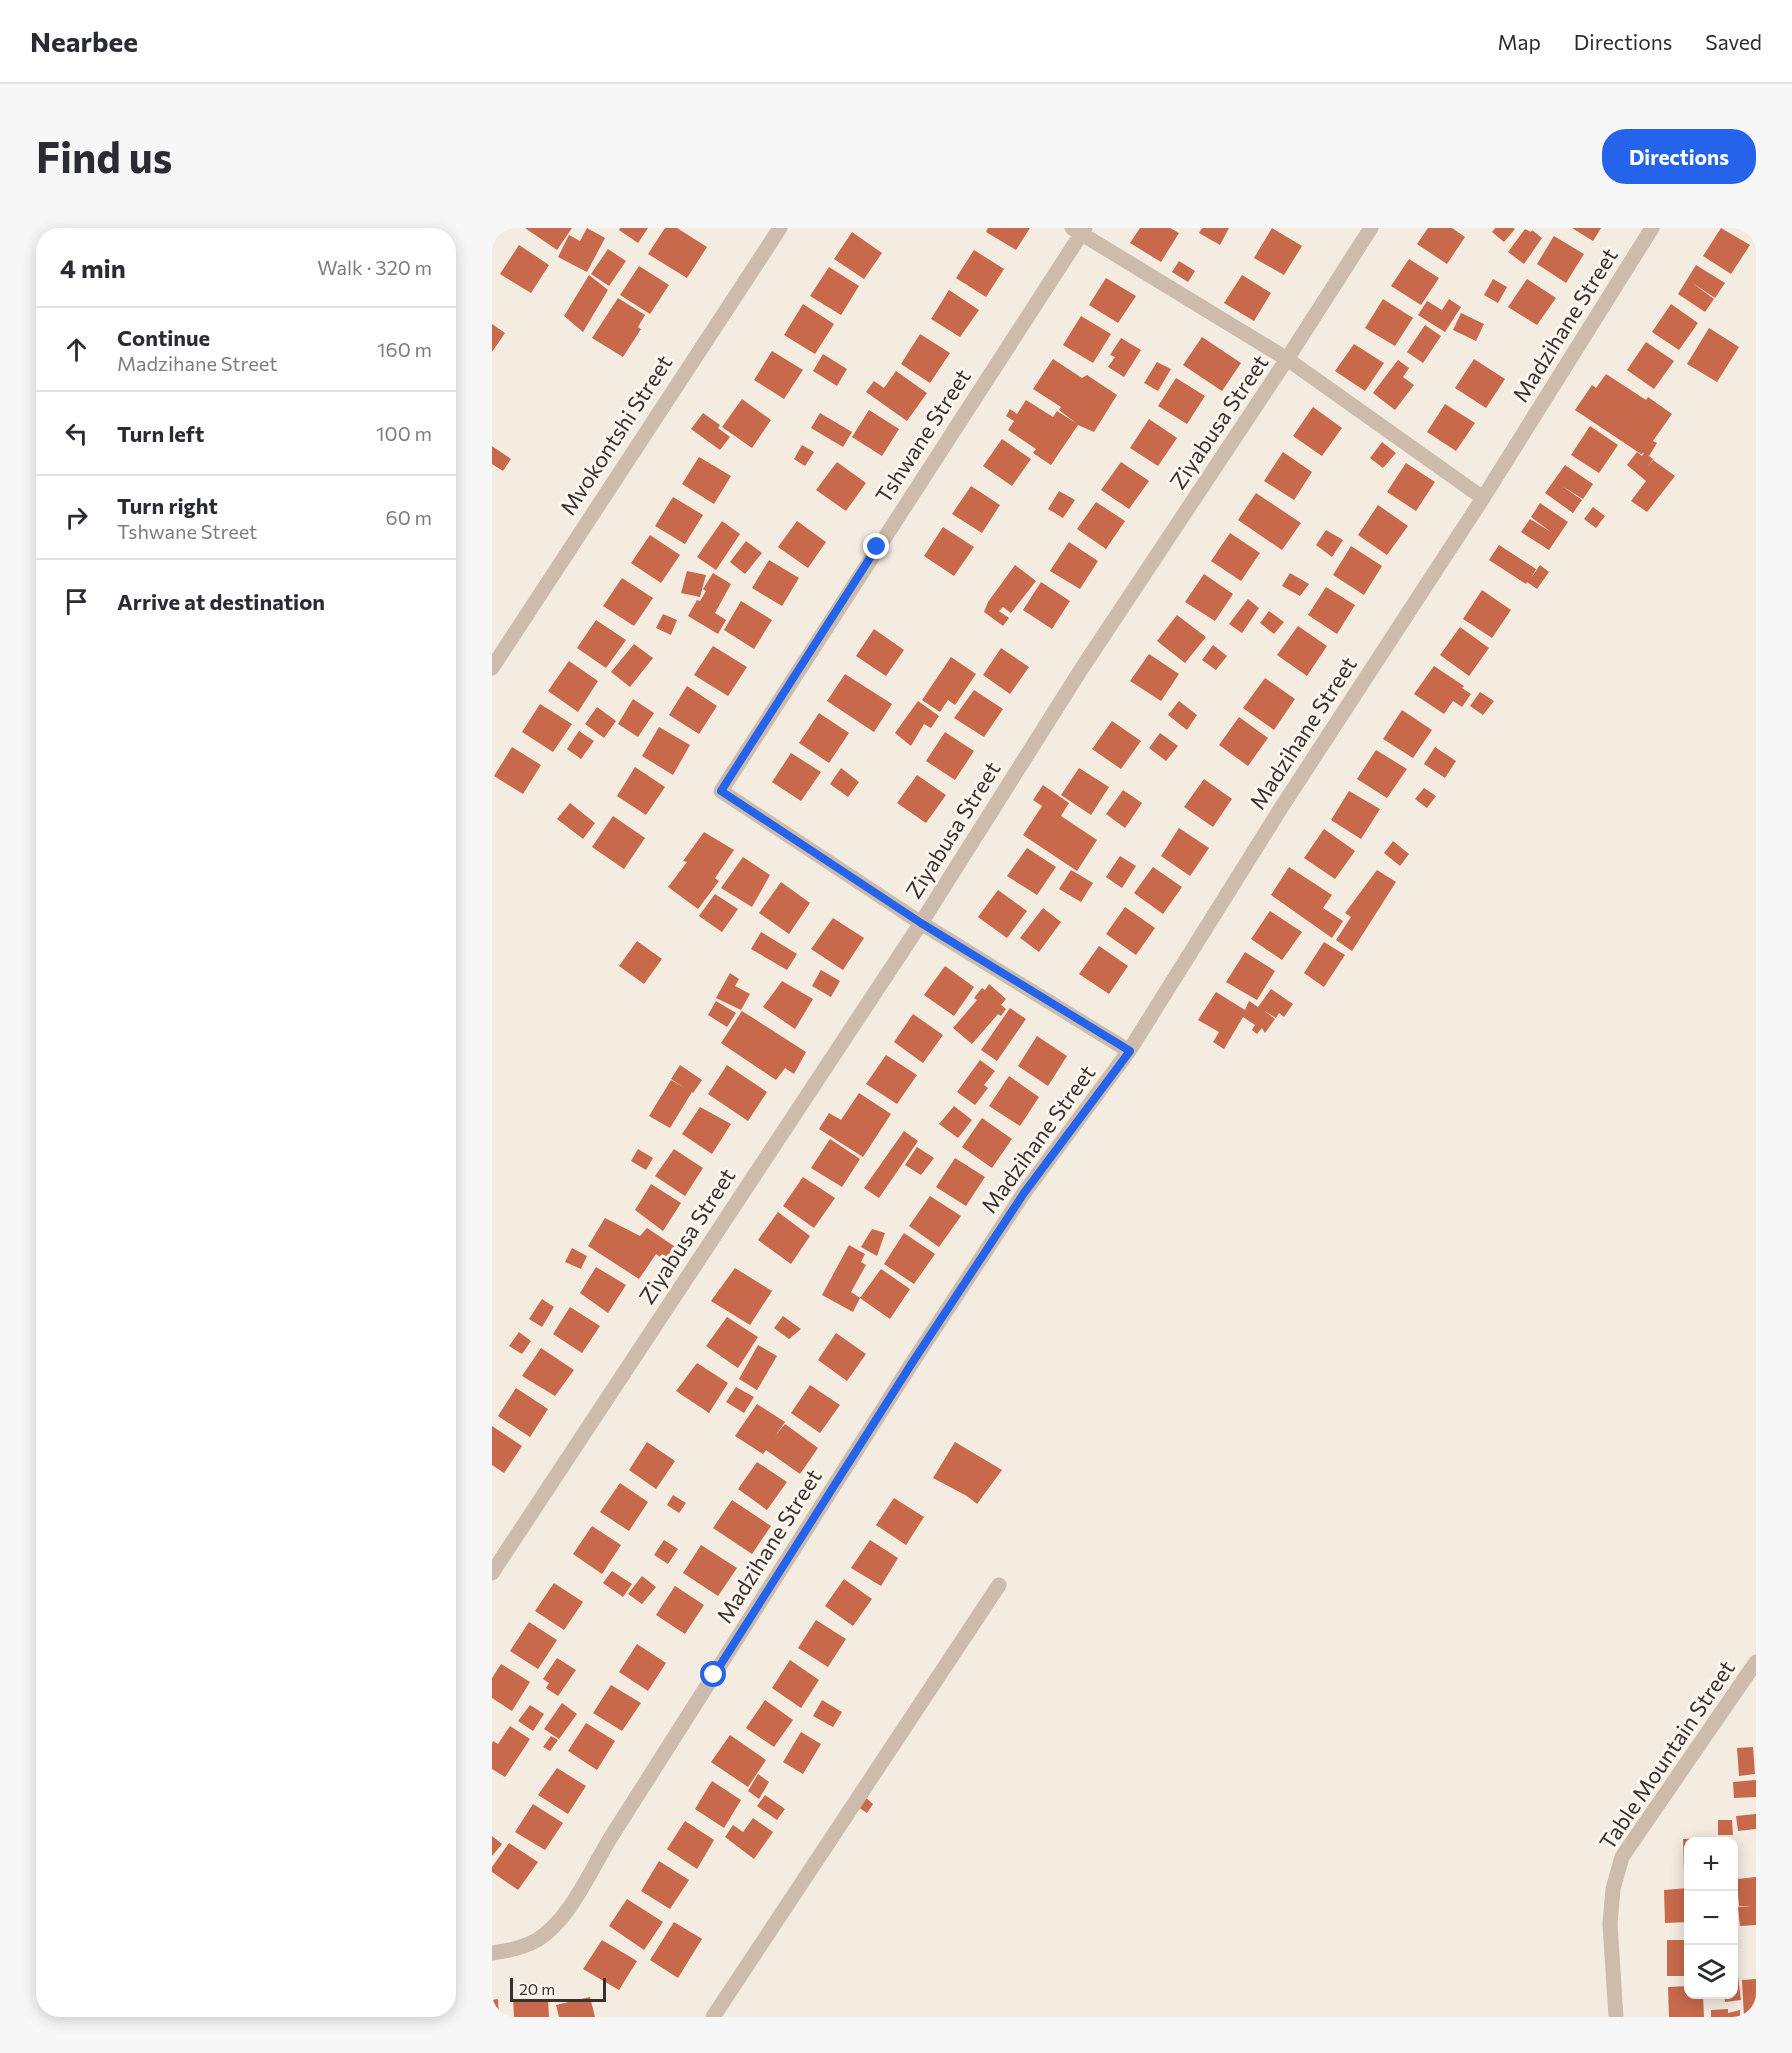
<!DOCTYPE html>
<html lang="en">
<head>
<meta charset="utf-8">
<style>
	:root { --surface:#fff; --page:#f7f7f7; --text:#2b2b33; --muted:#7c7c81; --line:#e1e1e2; --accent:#2563eb }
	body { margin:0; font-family:Commissioner,sans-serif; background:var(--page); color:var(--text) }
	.controls { position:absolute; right:18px; bottom:18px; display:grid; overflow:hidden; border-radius:12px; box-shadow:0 3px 15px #0003 }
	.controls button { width:54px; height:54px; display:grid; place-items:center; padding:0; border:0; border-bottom:2px solid var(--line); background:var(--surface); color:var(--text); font:30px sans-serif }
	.scale { position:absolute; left:18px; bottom:15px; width:96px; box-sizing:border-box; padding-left:6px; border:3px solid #3b302b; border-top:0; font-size:16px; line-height:21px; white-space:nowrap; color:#3b302b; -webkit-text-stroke:4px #fbf5ee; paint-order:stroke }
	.stop { position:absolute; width:18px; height:18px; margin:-14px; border:4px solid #2563eb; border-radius:50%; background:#fff }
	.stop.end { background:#2563eb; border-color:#fff; box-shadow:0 2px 6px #0008 }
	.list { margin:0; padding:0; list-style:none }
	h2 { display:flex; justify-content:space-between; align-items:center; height:78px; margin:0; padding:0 24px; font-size:26px }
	h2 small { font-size:20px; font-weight:400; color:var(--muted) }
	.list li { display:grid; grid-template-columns:39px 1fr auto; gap:18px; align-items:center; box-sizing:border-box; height:84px; padding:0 24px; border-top:2px solid var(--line) }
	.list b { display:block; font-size:22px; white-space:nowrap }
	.list p { margin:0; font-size:20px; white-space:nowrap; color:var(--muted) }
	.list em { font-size:20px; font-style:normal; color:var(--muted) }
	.icon { flex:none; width:33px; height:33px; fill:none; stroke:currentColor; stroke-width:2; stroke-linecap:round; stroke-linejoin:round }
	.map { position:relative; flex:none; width:1264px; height:1789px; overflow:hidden; border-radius:24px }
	header { display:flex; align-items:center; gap:36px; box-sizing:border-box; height:84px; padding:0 30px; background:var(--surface); border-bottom:2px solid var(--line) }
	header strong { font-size:28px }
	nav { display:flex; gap:33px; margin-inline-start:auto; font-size:21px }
	.intro { display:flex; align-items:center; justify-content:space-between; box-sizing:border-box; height:144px; padding:0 36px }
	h1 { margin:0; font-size:42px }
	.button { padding:15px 27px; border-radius:24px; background:var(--accent); color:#fff; font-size:21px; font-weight:700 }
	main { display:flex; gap:36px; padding:0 36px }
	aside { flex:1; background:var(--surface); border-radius:24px; box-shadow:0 3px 15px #0003 }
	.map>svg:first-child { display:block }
	.building { fill:#c8694b }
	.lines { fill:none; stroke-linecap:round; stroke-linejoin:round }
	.minor { stroke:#cdbbac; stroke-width:15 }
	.route { stroke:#2563eb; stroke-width:8 }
	.labels { text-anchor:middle; stroke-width:6; stroke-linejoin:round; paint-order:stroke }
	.street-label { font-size:22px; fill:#3b302b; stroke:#fbf5ee }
</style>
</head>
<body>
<header>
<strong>Nearbee</strong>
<nav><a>Map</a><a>Directions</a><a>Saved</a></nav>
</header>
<div class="intro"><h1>Find us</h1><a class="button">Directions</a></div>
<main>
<aside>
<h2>4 min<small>Walk · 320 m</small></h2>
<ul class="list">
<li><svg class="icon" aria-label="ahead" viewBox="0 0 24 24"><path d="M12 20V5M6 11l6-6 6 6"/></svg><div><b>Continue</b><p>Madzihane Street</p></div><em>160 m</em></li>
<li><svg class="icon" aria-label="left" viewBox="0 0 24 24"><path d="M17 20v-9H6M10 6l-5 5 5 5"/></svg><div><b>Turn left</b></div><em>100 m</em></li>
<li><svg class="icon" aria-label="right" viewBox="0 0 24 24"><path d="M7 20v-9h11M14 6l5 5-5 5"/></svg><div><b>Turn right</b><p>Tshwane Street</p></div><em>60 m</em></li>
<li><svg class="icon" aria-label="arrive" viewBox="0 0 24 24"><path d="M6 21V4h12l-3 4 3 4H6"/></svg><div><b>Arrive at destination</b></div></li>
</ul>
</aside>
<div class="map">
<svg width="1264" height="1789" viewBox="0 0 1264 1789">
	<rect width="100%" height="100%" fill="#f4ebe1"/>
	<path class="building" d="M33,0H80L65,22Z
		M95,0L113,10L95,44L66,29L77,7L88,13Z
		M128,0H156L146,15L127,2Z
		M173,0H185L215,19L195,50L156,26Z
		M496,0H538L524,22L494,4Z
		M648,0H678L687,5L669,34L638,15Z
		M710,0H737L728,17L707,5Z
		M780,0L810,18L792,47L762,30Z
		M936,0H960L973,9L955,36L925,16Z
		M1003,0H1021L1023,1L1012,14L1000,4Z
		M1080,0H1109L1101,13Z
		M1229,0L1258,17L1239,46L1211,28Z
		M1033,1L1039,4L1040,2L1050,10L1032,36L1016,24Z
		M360,4L390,25L372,51L342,31Z
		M1062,8L1092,26L1074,55L1045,36Z
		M27,17L57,37L39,65L8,46Z
		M116,21L134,33L117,58L99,46Z
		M482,22L512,41L494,69L464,50Z
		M917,31L947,50L929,77L899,58Z
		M687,33L703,43L696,54L680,44Z
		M1204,37L1233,55L1223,70L1199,54L1222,71L1213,84L1186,66Z
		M147,38L177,57L158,86L128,67Z
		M337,39L367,58L349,87L318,68Z
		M97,47L116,62L91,104L72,88Z
		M750,47L779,65L762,93L732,75Z
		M614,50L644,68L626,95L597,77Z
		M1001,51L1015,59L1006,75L992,67Z
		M1035,51L1064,70L1045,97L1016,79Z
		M457,62L487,82L468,109L439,91Z
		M126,70L153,87L146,99L149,101L131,129L100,110Z
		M891,71L921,90L903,118L873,100Z
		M957,71L969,79L953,104L926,87L935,73L950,82Z
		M311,76L342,96L323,126L292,107Z
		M1179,76L1206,95L1187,122L1160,104Z
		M969,85L992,96L984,113L961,102Z
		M589,88L619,106L601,135L571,117Z
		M0,96L13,105L0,124Z
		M933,97L949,108L931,135L915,124Z
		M1217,100L1247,119L1225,154L1195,136Z
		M428,106L458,125L438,155L409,136Z
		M710,109L749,135L730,163L691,137Z
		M629,110L649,122L632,149L616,139L623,129L618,127Z
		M1154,114L1182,133L1162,161L1135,142Z
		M862,116L892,135L873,163L843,143Z
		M280,123L311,142L292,171L262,152Z
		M331,126L355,141L345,158L321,143Z
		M561,131L590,150L595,147L625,167L602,204L586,197L559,237L541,225L544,221L516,202L522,193L514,188L518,181L525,186L534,172L561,189L565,183L584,195L567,182L569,179L541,161Z
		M982,131L1013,151L994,180L963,160Z
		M906,132L917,140L911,149L922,157L903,182L881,165Z
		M665,134L679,141L666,163L652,155Z
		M404,143L435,165L415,193L374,164L382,153L392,160Z
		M1114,146L1154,172L1156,169L1180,186L1161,213L1165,215L1157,228L1161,231L1155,240L1161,232L1183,248L1155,284L1139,273L1154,253L1135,237L1145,224L1150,228L1152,225L1149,226L1083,182L1100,157L1104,160Z
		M684,150L713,168L695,196L666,178Z
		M250,171L279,192L260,220L230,199Z
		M953,176L983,195L964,223L935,204Z
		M821,179L850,200L830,228L801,208Z
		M377,182L407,201L390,228L360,209Z
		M211,185L228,197L226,200L238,209L228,222L199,201Z
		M328,185L360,204L351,219L319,200Z
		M657,191L685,210L666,238L638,220Z
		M1098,198L1126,217L1107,245L1079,227Z
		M510,211L539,231L520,258L491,238Z
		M890,214L904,225L891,240L878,230Z
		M310,217L322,224L313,238L302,231Z
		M0,218L19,231L11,243L0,236Z
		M791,224L820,244L802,272L772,253Z
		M207,229L239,248L222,276L190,256Z
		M345,234L374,255L354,283L324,262Z
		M629,234L657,253L637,281L609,262Z
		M914,235L943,254L924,283L895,264Z
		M1073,237L1101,256L1091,271L1070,258L1090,272L1081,285L1053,265Z
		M479,258L508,277L490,305L460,286Z
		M567,263L583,272L571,290L556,281Z
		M764,265L809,295L790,322L746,292Z
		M181,269L211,287L193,316L163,298Z
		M604,274L633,293L614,321L585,301Z
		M1048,275L1076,294L1057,322L1029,304L1038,291L1059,304L1039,289Z
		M886,277L916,298L895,327L866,307Z
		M1101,279L1113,288L1104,300L1092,291Z
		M230,293L248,306L224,342L205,329Z
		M305,293L334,314L316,340L286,319Z
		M451,299L482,319L462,348L432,328Z
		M834,302L851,312L840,329L824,317Z
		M738,305L768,325L749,353L719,333Z
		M158,307L188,327L169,355L139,335Z
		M254,313L270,325L253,346L238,334Z
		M577,314L606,333L588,361L558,343Z
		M1007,317L1044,341L1039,350L1048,337L1057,344L1045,361L1035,354L1034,356L997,332Z
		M859,318L890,338L872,367L841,347Z
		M277,332L307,350L290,378L260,360Z
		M523,337L544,353L519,385L511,379L507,383L517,390L511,398L492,384L496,374Z
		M195,343L214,347L208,369L189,365Z
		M221,345L239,356L223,385L234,392L226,406L196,388L205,372L208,373L214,363L211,361Z
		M798,345L817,356L808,368L790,358Z
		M712,346L741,366L723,393L693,374Z
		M130,350L161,370L142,398L111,378Z
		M549,354L578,373L560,401L531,382Z
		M834,359L863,377L845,406L816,387Z
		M990,362L1019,382L1000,410L971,391Z
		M756,371L767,380L750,405L737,396Z
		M249,373L280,392L262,421L232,402Z
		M777,383L792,394L782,406L768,395Z
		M171,386L185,392L179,407L164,400Z
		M685,387L714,409L693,435L665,413Z
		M104,392L134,412L114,440L85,420Z
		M806,398L835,418L815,448L785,427Z
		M968,399L997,420L977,448L948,427Z
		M382,401L412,422L394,448L364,428Z
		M142,416L161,430L138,459L119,444Z
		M721,417L735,428L724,442L710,432Z
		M221,418L255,439L236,468L202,447Z
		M509,420L537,439L518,466L491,447Z
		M657,426L687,446L669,473L638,453Z
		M459,429L484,446L463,477L456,472L448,484L430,472Z
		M77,433L106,453L86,484L56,463Z
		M942,438L972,458L970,460L979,466L970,479L961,473L952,486L922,466Z
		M353,446L400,476L382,504L335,473Z
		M773,450L803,471L782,502L751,480Z
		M195,458L225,478L207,506L177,487Z
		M482,462L511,481L492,509L462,490Z
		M988,464L1002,473L991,487L978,478Z
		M141,471L162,485L146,509L126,496Z
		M426,473L447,488L439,500L432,496L419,518L403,505Z
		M687,473L705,487L695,502L676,487Z
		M48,476L80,496L61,524L30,504Z
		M105,479L124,493L112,510L93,496Z
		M910,482L940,502L921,530L891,511Z
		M327,485L357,505L337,535L307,515Z
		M747,489L776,510L756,538L727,517Z
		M620,493L649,513L629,541L600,521Z
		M167,499L198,517L181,547L150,528Z
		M87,503L102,513L89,531L75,521Z
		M453,504L482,523L463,552L434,533Z
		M668,505L686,518L674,533L657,520Z
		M20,519L49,537L31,566L2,548Z
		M943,519L964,533L953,550L932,536Z
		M884,522L915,541L895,570L865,551Z
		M299,525L329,544L309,573L280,554Z
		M143,539L173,559L154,587L125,568Z
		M349,540L367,554L356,569L338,556Z
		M587,540L617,559L599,587L569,567Z
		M425,547L454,567L434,595L405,575Z
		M712,551L740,571L721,599L692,579Z
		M551,557L577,575L569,588L605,612L585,643L531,607L550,578L541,572Z
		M932,560L944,568L935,580L923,571Z
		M631,562L650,575L633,600L614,586Z
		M857,563L888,581L869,611L839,592Z
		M78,575L103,595L91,611L65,591Z
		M121,588L153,610L132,641L100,619Z
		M687,600L717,620L698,648L669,628Z
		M832,601L863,623L843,651L812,630Z
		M212,604L242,622L223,650L227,653L206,681L176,659L195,634L191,633Z
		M901,613L917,626L908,638L892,625Z
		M535,620L564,639L545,667L515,648Z
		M628,628L644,638L630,660L614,649Z
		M251,629L278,647L260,679L229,660Z
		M661,639L690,659L671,686L642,665Z
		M797,639L840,667L831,680L851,693L840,710L779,667Z
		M579,642L601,655L589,674L567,661Z
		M885,642L904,654L860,723L844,712L859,689L853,685Z
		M289,654L318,675L297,706L267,685Z
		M506,662L535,683L515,710L486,689Z
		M223,666L246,681L230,704L207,688Z
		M633,679L663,700L644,727L614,706Z
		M551,680L569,694L547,724L528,710Z
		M778,683L810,704L790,732L759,711Z
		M341,690L372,710L351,742L319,721Z
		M269,704L305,726L295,742L259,721Z
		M145,713L170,731L152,756L127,738Z
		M832,714L853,727L832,759L812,745Z
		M607,718L636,738L617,766L587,746Z
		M753,724L783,743L765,772L734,754Z
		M453,738L482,759L462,788L432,767Z
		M329,742L348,753L339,769L320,758Z
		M238,745L247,751L243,758L258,766L249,782L224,770Z
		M290,753L321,771L303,801L271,779Z
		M497,756L514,771L509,777L514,781L509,788L506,786L480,816L461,800L485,772L482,770L490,760L493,762Z
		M779,761L801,776L792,789L787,785L784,790L771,782L783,791L773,805L770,800L765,806L760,802L763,797L751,789L732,821L721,814L727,804L706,792L724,764L753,782L757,773L766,779Z
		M224,773L244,785L235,799L216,787Z
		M518,780L534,791L505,833L489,822Z
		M250,783L314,824L302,846L293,840L284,852L229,815Z
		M421,786L451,807L431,835L402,814Z
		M545,808L575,828L556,858L526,838Z
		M394,827L425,847L405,876L374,856Z
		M488,832L503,843L492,857L496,860L483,877L465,864Z
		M188,837L210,852L201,865L200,864L178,900L157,888L179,852L193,860L179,851Z
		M235,837L275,864L256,893L216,866Z
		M517,848L547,869L528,898L497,878Z
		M367,865L399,886L371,929L327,901L337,885L349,892Z
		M462,878L480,892L466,910L447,896Z
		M208,879L239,896L220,926L190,906Z
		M490,890L520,911L500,940L470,919Z
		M412,903L426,913L387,970L372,960Z
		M338,911L368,931L350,959L319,940Z
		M425,919L442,930L429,947L413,937Z
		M146,921L161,930L154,942L139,933Z
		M182,921L211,940L193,968L163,948Z
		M463,930L493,949L474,978L444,959Z
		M311,949L343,970L322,1000L291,978Z
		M159,956L189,975L171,1003L143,982Z
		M438,968L469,988L447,1019L417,998Z
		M286,984L318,1008L299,1036L266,1012Z
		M113,990L148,1008L155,1000L188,1022L179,1037L164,1026L147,1051L96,1018Z
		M380,1001L393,1005L385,1028L369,1019Z
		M412,1005L443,1026L422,1056L392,1036Z
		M357,1017L373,1026L369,1034L374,1037L359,1064L368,1070L389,1041L418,1061L398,1091L368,1070L361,1084L330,1067Z
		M80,1020L95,1028L89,1041L73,1034Z
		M104,1039L134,1057L116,1085L88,1065Z
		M243,1040L280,1063L258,1097L219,1073Z
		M50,1071L62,1079L50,1099L37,1091Z
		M78,1079L108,1098L90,1125L61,1106Z
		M291,1088L309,1101L297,1111L282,1100Z
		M235,1089L266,1109L246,1140L214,1118Z
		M27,1104L39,1113L30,1126L17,1118Z
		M344,1105L374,1126L355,1153L326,1132Z
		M266,1117L285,1128L265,1162L247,1151Z
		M49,1120L82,1142L63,1168L30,1148Z
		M205,1135L236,1155L217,1185L184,1163Z
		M318,1157L348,1177L328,1205L299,1185Z
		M244,1159L262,1169L252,1185L234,1174Z
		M24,1160L56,1181L38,1209L6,1188Z
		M265,1176L293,1194L283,1208L293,1196L326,1220L308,1246L274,1222L271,1226L243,1208Z
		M0,1198L30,1218L12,1245L0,1237Z
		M155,1214L183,1233L164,1261L137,1242Z
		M463,1214L510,1242L485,1276L475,1268L441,1250Z
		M265,1234L295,1254L275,1282L246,1261Z
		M128,1255L156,1274L137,1303L108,1284Z
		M181,1267L194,1275L187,1285L175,1277Z
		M402,1270L432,1289L414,1317L384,1297Z
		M240,1272L279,1298L260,1326L221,1300Z
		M100,1298L129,1317L110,1346L81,1326Z
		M172,1312L186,1321L176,1336L162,1327Z
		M378,1312L406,1330L389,1358L359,1340Z
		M209,1317L245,1340L226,1368L191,1345Z
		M120,1343L140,1356L131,1369L111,1355Z
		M150,1348L164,1359L150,1376L136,1366Z
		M352,1351L380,1371L361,1398L333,1378Z
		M62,1355L91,1374L72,1402L43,1383Z
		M183,1358L212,1377L193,1406L164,1387Z
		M324,1392L354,1411L336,1439L306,1420Z
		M37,1394L65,1412L46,1441L18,1423Z
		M145,1416L174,1435L156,1463L127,1444Z
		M65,1430L84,1442L66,1468L54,1460L57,1455L51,1451Z
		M298,1432L327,1452L309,1480L280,1460Z
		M9,1436L38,1454L20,1483L0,1470V1450Z
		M119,1457L149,1475L130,1503L101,1485Z
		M273,1472L301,1492L282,1519L254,1500Z
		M330,1472L350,1484L341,1499L321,1488Z
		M70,1475L85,1486L67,1511L52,1501Z
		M38,1477L52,1486L41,1503L26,1493Z
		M94,1495L123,1513L105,1542L76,1523Z
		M18,1498L38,1511L13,1549L0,1541V1516L1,1513L6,1516Z
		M309,1504L329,1516L311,1546L291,1534Z
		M238,1507L274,1532L256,1559L219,1534Z
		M59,1508L66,1512L58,1523L51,1519Z
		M1261,1519L1263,1546L1247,1548L1245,1520Z
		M65,1540L94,1558L76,1586L46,1567Z
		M266,1546L277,1554L267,1571L256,1563Z
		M1264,1552V1569L1242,1570L1241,1554Z
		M220,1553L249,1572L232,1600L203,1581Z
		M273,1567L293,1581L285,1592L265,1578Z
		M373,1569L381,1576L375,1585L366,1579Z
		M41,1576L71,1595L53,1622L23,1604Z
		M1264,1586V1601L1246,1603L1244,1588Z
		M261,1590L281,1604L262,1631L233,1609L241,1597L251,1604Z
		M1226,1592H1240L1241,1607H1226Z
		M193,1593L222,1612L205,1641L175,1621Z
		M0,1608L10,1616L0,1628Z
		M1227,1610V1614H1196V1645H1192L1191,1611Z
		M17,1615L46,1634L26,1662L0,1644V1639Z
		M167,1633L197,1652L178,1681L149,1663Z
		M1264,1649V1697L1248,1698L1246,1679L1260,1678H1247L1245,1656L1246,1698H1242V1653H1245V1651Z
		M1196,1660V1694L1173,1695L1172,1662Z
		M135,1671L171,1694L152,1722L117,1698Z
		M182,1694L210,1711L186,1750L158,1732Z
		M110,1712L145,1733L127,1762L91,1741Z
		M1175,1712H1196V1748H1175Z
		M1246,1748L1249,1772L1233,1774L1232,1767H1242V1749Z
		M1264,1751V1789H1252L1250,1752Z
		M1196,1758L1197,1767H1211L1212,1789H1177L1176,1759Z
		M98,1769L103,1789H67L64,1777Z
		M6,1771L7,1789H0V1772Z
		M21,1771H56L57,1789H22Z
		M1236,1781V1785L1248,1782V1789H1219V1782Z"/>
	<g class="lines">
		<path class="minor" d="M580,0L795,131L991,270
			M593,0L229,563L429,695L637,823
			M0,440L288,0
			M0,1345L429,695L590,440L795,131L879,0
			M0,1725C16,1723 31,1720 45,1712C78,1692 99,1641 119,1609L420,1135L532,965L637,823L789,580L991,270L1160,0
			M221,1789L507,1357
			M1124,1789L1118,1696L1121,1661L1130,1629L1264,1434"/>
	</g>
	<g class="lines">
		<path class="route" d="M222,1447L420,1135L532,965L638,823L429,695L229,563L385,319"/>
	</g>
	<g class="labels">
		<g class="street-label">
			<text transform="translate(1073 97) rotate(-58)" y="8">Madzihane Street</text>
			<text transform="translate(727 194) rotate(-56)" y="8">Ziyabusa Street</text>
			<text transform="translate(124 207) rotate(-57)" y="8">Mvokontshi Street</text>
			<text transform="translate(431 208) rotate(-57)" y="8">Tshwane Street</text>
			<text transform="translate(811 505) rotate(-57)" y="8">Madzihane Street</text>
			<text transform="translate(461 602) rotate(-58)" y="8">Ziyabusa Street</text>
			<text transform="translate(546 911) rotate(-54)" y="8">Madzihane Street</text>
			<text transform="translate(195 1008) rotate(-57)" y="8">Ziyabusa Street</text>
			<text transform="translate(277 1318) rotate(-58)" y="8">Madzihane Street</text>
			<text transform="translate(1175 1527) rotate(-56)" y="8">Table Mountain Street</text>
		</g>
	</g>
</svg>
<div class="controls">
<button>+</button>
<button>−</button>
<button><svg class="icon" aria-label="layers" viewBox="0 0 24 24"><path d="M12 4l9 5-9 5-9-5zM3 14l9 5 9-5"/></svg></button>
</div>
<div class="scale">20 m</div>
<div class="stop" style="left:222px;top:1447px"></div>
<div class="stop end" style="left:385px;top:319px"></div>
</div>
</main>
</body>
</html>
